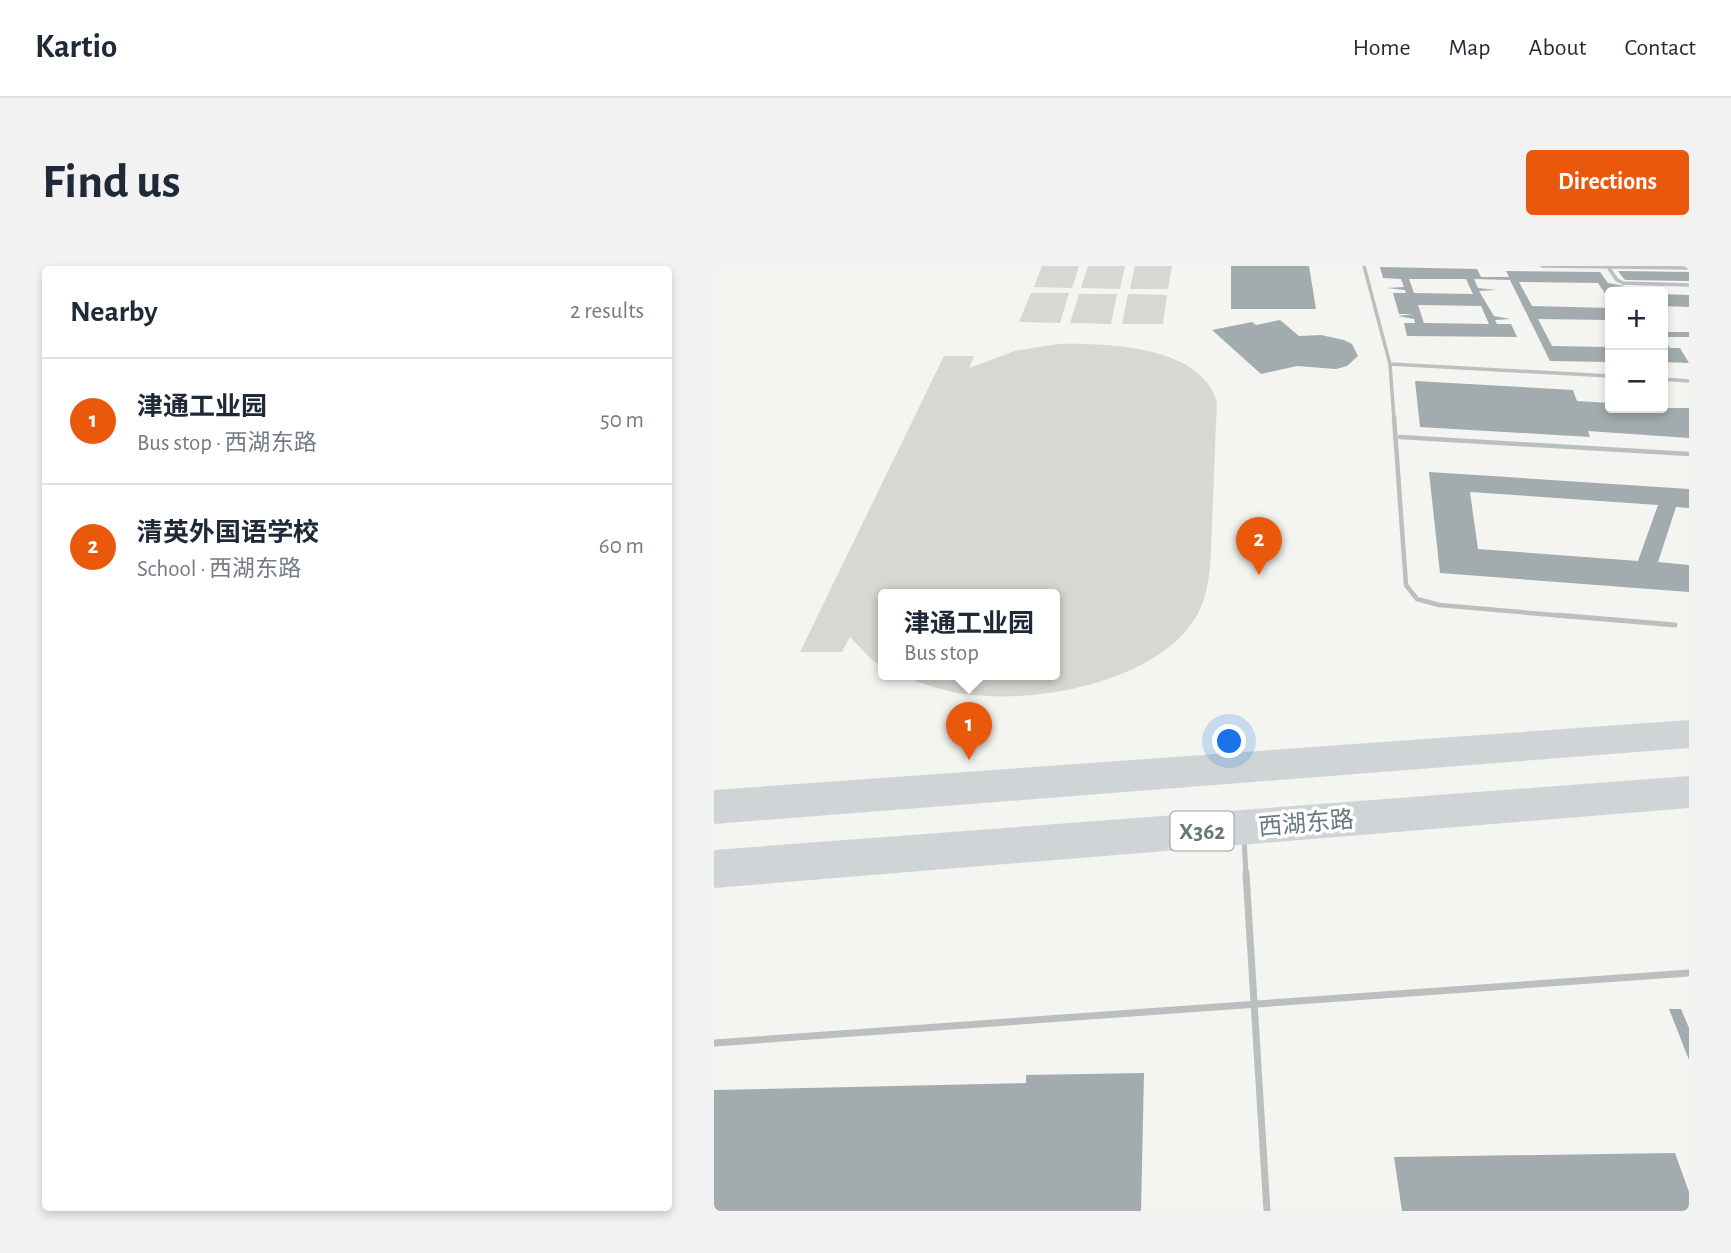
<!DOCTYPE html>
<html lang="en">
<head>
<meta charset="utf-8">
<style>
	:root { --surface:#fff; --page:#f2f2f3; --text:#1f2937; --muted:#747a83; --line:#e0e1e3; --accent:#ea580c }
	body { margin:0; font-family:"Alegreya Sans","Noto Sans SC",sans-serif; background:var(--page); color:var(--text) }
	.controls { position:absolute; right:21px; top:21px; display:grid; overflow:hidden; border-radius:7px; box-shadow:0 4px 10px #0003 }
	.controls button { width:63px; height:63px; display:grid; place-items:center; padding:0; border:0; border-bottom:2px solid var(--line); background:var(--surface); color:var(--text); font:35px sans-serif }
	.you { position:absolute; left:516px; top:476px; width:24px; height:24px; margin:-18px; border:5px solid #fff; border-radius:50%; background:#1a73e8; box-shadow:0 0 0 10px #1a73e833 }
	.badge { display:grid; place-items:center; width:46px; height:46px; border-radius:50%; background:var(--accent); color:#fff; font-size:23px; font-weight:700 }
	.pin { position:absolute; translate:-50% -58px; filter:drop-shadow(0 2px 4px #0008) }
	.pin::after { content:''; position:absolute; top:37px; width:24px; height:21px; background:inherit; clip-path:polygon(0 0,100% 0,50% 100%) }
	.popup { position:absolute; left:164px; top:323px; width:182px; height:91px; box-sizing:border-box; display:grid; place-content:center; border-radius:7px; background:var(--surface); filter:drop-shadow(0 2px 5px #0005); font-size:23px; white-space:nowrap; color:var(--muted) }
	.popup b { font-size:26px; color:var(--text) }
	.popup::after { content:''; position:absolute; left:50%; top:100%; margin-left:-14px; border:14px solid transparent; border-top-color:var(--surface) }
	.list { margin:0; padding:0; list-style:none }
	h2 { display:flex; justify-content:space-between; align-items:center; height:91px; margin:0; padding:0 28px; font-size:30px }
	h2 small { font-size:23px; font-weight:400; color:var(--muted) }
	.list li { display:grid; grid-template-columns:46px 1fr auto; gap:21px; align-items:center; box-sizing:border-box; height:126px; padding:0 28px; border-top:2px solid var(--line) }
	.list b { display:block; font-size:26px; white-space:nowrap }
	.list p { margin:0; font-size:23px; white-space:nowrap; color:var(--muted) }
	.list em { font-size:23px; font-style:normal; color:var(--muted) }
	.map { position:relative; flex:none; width:975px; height:945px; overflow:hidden; border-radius:7px }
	header { display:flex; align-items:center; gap:42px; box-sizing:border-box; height:98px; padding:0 35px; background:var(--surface); border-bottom:2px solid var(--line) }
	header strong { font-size:33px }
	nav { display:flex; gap:38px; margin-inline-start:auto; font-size:24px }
	.intro { display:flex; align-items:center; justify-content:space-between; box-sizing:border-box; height:168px; padding:0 42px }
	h1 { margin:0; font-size:49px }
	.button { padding:18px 32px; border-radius:7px; background:var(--accent); color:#fff; font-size:24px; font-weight:700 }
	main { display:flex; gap:42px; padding:0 42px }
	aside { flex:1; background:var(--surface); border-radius:7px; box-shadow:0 4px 10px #0003 }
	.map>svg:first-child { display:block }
	.green { fill:#d5d9d1 }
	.building { fill:#a2abad; fill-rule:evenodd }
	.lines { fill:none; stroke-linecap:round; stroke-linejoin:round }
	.lane-far3 { stroke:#babfc0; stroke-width:3.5 }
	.lane-far2 { stroke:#babfc0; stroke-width:4.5 }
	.lane-far1 { stroke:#babfc0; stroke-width:5 }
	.lane { stroke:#babfc0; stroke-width:7 }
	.primary { fill:#cfd5d6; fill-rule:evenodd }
	.labels { text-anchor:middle; stroke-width:7; stroke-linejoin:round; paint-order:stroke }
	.shield { fill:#fff; stroke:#95a1a5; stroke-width:2 }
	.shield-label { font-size:23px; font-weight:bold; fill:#67797e }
	.street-label { font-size:24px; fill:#67797e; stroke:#fff }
</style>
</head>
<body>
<header>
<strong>Kartio</strong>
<nav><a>Home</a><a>Map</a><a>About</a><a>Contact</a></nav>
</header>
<div class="intro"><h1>Find us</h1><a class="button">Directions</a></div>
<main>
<aside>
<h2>Nearby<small>2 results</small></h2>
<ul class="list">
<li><span class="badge">1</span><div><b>津通工业园</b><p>Bus stop · 西湖东路</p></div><em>50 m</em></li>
<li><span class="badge">2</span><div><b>清英外国语学校</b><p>School · 西湖东路</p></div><em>60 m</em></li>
</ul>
</aside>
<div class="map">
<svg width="975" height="945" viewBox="0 0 975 945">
	<rect width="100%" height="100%" fill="#f4f4f1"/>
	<path class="green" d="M328,0H365L358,22L320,21Z
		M374,0H411L406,23L367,22Z
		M421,0H458L454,23H416Z
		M317,27H355L346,57L305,56Z
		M365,28H403L397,58L356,57Z
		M414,28L453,29L449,58H408Z
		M345,78C393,77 489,80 503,137C501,176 500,215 498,254C497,280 498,307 490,333C464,412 332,437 260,429C233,427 209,418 184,408H341V328H169V401L158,394L136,371L128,386H86L230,90H260L255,102L301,85Z"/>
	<path class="building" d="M517,0H595L602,43H517Z
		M666,1L763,3L767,11H795L792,5L886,6L894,17L911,20L896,21L900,26H896V35L884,17L805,16L818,40L896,42V54L824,53L838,80L896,81V96L836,95L796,14L760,13L764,22L782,24L765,25L780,50L796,53L781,54L783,58H797L803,71L693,70L690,57H701L700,53L684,50L699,48H685L679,27H692L691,24L673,22L690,21L687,13L669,12ZM695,13H752L759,28L700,27ZM704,39L767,40L775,58L710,57Z
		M904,5L975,6V15L911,14Z
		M949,28L975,29V41L949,40V36H955Z
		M566,54L585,70L607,69L630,74L638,78L644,90L633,100L622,103L583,100L547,108L498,64L538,56L542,59Z
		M949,66H975V71H949Z
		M949,72L956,82H966L975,97L949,96Z
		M701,115L859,124L863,135L896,137V142H975V172L874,165L876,171L706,161Z
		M715,206L975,223V242L962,241L944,296L975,299V326L726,307ZM756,226L944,239L924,295L764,283Z
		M955,743H967L975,762V794Z
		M430,807L427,945H0V824L312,817V809Z
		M961,887L975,926V945H688L680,891Z"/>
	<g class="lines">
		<path class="lane-far3" d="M650,0L676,98L680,153
			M828,0L975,2
			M894,1L903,14L909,17L975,19
			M676,98L896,110
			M949,113L975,115"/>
		<path class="lane-far2" d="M680,151L692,319L703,333L725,339L863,351
			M686,171L975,188"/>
		<path class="lane-far1" d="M843,349L961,359
			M530,572L532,609"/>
		<path class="lane" d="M532,607L553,945
			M0,777L975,707"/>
		<path class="primary" d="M975,454V482L0,558V524Z
			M975,510V542L0,622V584Z"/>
	</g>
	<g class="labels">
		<rect class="shield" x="456.5" y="545.5" width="63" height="39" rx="5"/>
		<g class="shield-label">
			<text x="488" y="573">X362</text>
		</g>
		<g class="street-label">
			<text transform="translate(592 557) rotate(-5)" y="8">西湖东路</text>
		</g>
	</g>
</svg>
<div class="controls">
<button>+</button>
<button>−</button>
</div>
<div class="you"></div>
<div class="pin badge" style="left:255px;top:494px">1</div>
<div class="popup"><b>津通工业园</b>Bus stop</div>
<div class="pin badge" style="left:545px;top:309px">2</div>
</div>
</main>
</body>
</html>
